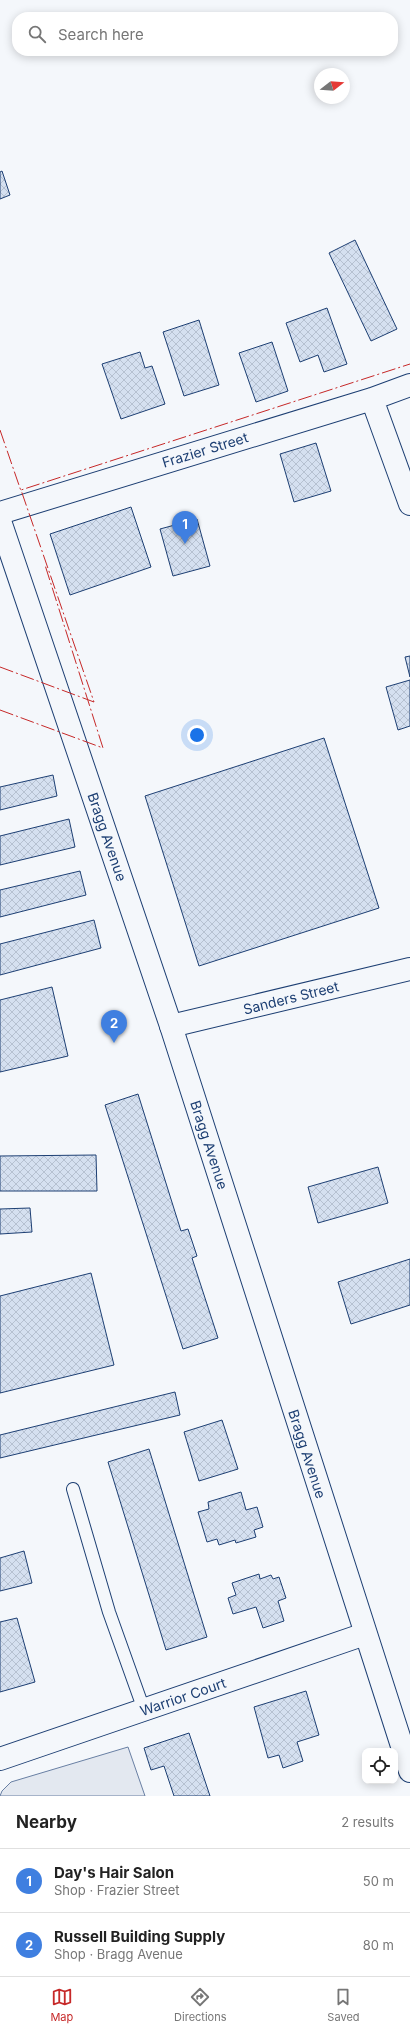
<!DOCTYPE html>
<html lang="en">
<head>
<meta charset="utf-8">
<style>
	:root { --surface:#fff; --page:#f2f2f2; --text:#222; --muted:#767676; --line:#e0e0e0; --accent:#c62828 }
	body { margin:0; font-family:Inter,sans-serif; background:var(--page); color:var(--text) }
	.controls { position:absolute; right:12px; bottom:12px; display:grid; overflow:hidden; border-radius:8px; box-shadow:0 2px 10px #0003 }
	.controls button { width:36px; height:36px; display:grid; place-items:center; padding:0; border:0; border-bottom:1px solid var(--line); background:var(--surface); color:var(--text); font:20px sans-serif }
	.compass { position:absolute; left:314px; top:68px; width:36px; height:36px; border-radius:50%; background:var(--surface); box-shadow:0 2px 10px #0003; rotate:73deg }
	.you { position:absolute; left:197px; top:735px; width:14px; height:14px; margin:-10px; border:3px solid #fff; border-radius:50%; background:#1a73e8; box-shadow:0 0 0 6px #1a73e833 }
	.badge { display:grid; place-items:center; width:26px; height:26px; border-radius:50%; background:var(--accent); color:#fff; font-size:13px; font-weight:700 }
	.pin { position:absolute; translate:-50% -33px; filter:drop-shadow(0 1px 2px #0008) }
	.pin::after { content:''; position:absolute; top:21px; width:14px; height:12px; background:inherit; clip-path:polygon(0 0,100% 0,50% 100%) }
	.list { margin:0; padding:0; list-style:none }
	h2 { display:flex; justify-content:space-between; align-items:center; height:52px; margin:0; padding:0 16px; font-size:17px }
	h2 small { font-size:13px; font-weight:400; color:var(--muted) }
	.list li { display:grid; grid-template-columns:26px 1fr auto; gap:12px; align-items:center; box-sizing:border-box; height:64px; padding:0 16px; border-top:1px solid var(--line) }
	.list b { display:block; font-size:15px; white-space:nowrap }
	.list p { margin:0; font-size:13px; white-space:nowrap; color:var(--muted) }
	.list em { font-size:13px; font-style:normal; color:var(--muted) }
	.icon { flex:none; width:22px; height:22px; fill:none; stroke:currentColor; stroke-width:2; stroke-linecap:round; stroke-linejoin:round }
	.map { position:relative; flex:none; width:410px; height:1796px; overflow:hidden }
	.search { position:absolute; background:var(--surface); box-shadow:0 2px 10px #0003; left:12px; right:12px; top:12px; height:44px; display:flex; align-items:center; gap:10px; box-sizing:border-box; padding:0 14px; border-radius:16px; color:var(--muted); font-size:15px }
	.sheet { height:180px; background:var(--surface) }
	nav { display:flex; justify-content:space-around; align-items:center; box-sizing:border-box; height:56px; border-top:1px solid var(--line); background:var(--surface); font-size:11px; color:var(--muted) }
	nav a { display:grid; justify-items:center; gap:2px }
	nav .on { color:var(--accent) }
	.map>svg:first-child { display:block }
	.parking { fill:#e3e8f0; stroke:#687fa3 }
	.building { fill:url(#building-cross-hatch); stroke:#1d3f73 }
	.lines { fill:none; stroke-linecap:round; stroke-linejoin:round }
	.service-casing { stroke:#1d3f73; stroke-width:14 }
	.minor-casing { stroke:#1d3f73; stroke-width:24 }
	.secondary-casing { stroke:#1d3f73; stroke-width:24 }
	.service { stroke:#f4f7fb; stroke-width:12 }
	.minor { stroke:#f4f7fb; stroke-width:22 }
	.secondary { stroke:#f4f7fb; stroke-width:22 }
	.power { stroke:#c62828; stroke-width:1; stroke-dasharray:14 3 2 3; stroke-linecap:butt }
	.labels { text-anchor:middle; stroke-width:3; stroke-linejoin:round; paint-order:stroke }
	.street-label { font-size:14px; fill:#1d3f73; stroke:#f4f7fb }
</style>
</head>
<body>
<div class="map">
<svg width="410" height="1796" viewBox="0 0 410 1796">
	<defs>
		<pattern id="building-cross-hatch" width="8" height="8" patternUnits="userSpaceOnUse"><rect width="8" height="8" fill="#d5e0f0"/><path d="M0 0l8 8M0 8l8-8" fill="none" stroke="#b6c1d1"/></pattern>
	</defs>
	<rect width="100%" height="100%" fill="#f4f7fb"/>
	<path class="parking" d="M128,1747L145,1796H0L2,1791L11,1782Z"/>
	<path class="building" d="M2,171L10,195L0,199V172Z
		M355,240L397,329L371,341L329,253Z
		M327,308L347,364L324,372L318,355L300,362L286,323Z
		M199,320L219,385L184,396L163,332Z
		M272,342L288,391L256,402L239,353Z
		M140,352L145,368L152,366L165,404L121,419L102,364Z
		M316,443L331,491L294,502L280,454Z
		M131,507L151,567L70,595L50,534Z
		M197,519L210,566L173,576L160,529Z
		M410,656V677L405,657Z
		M410,680V726L398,730L386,687Z
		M324,738L379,908L199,966L145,796Z
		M53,775L57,796L0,810V787Z
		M69,819L75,847L0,865V836Z
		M80,871L86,895L0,917V890Z
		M94,920L101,948L0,975V944Z
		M52,987L68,1056L0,1072V1000Z
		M138,1094L181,1231L188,1229L197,1256L192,1258L218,1338L183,1349L105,1105Z
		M96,1155L97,1191H0V1156Z
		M378,1167L388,1203L318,1223L308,1187Z
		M30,1208L32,1232L0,1234V1209Z
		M410,1259V1305L351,1324L338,1282Z
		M91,1273L114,1365L0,1393V1296Z
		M175,1392L180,1415L0,1458V1435Z
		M222,1420L238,1469L199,1481L184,1432Z
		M149,1449L207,1637L166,1650L108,1462Z
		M241,1492L246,1510L257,1507L263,1527L254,1530L256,1537L236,1543L235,1540L219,1545L217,1539L207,1542L198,1512L209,1509L208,1502Z
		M24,1551L32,1583L0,1591V1558Z
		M259,1574L260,1579L271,1575L273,1579L279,1577L286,1598L278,1601L284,1621L263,1628L256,1607L233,1614L228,1598L236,1595L232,1583Z
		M17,1618L35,1682L0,1692V1622Z
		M306,1691L319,1735L297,1742L303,1761L283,1768L279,1755L268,1758L254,1707Z
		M189,1733L210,1796H174L164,1766L151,1770L144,1748Z"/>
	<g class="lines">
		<g class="service-casing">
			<path id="service" d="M73,1489L109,1612L144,1710"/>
		</g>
		<g class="minor-casing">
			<path id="minor" d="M372,399L410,504
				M0,513L372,399L410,385
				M171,1026L410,969
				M0,1759L365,1634"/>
		</g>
		<g class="secondary-casing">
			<path id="secondary" d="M0,521L171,1026L410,1771"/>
		</g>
		<use href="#service" class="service"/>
		<use href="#minor" class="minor"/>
		<use href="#secondary" class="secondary"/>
		<path class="power" d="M0,430L21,491
			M0,667L94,702L21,490L410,364
			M0,710L103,748L45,565"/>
	</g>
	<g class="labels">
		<g class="street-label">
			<text transform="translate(205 450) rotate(-17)" y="5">Frazier Street</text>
			<text transform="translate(107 837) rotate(71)" y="5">Bragg Avenue</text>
			<text transform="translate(291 998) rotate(-14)" y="5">Sanders Street</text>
			<text transform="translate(209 1145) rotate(72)" y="5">Bragg Avenue</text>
			<text transform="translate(307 1454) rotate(72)" y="5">Bragg Avenue</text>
			<text transform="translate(183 1697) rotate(-19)" y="5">Warrior Court</text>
		</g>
	</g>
</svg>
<div class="controls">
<button><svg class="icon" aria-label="locate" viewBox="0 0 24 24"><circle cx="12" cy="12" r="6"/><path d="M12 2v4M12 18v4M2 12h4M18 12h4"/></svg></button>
</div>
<svg class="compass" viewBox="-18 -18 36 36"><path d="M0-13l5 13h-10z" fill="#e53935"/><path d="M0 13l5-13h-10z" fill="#767676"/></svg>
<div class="you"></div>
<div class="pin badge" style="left:185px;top:544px;background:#3f7fe0">1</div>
<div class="pin badge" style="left:114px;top:1043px;background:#3f7fe0">2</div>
<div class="search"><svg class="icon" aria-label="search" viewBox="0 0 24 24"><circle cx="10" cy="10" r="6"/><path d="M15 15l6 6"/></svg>Search here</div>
</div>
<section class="sheet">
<h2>Nearby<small>2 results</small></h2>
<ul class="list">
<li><span class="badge" style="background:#3f7fe0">1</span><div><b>Day's Hair Salon</b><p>Shop · Frazier Street</p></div><em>50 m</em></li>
<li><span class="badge" style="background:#3f7fe0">2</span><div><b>Russell Building Supply</b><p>Shop · Bragg Avenue</p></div><em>80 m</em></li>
</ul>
</section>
<nav>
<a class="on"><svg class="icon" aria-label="map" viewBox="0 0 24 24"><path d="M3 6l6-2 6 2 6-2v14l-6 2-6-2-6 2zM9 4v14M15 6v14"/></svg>Map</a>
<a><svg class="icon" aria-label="directions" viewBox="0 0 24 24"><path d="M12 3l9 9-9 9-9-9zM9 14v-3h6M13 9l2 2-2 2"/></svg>Directions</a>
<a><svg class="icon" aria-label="saved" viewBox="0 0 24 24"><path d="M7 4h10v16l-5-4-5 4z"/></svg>Saved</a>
</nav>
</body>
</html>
